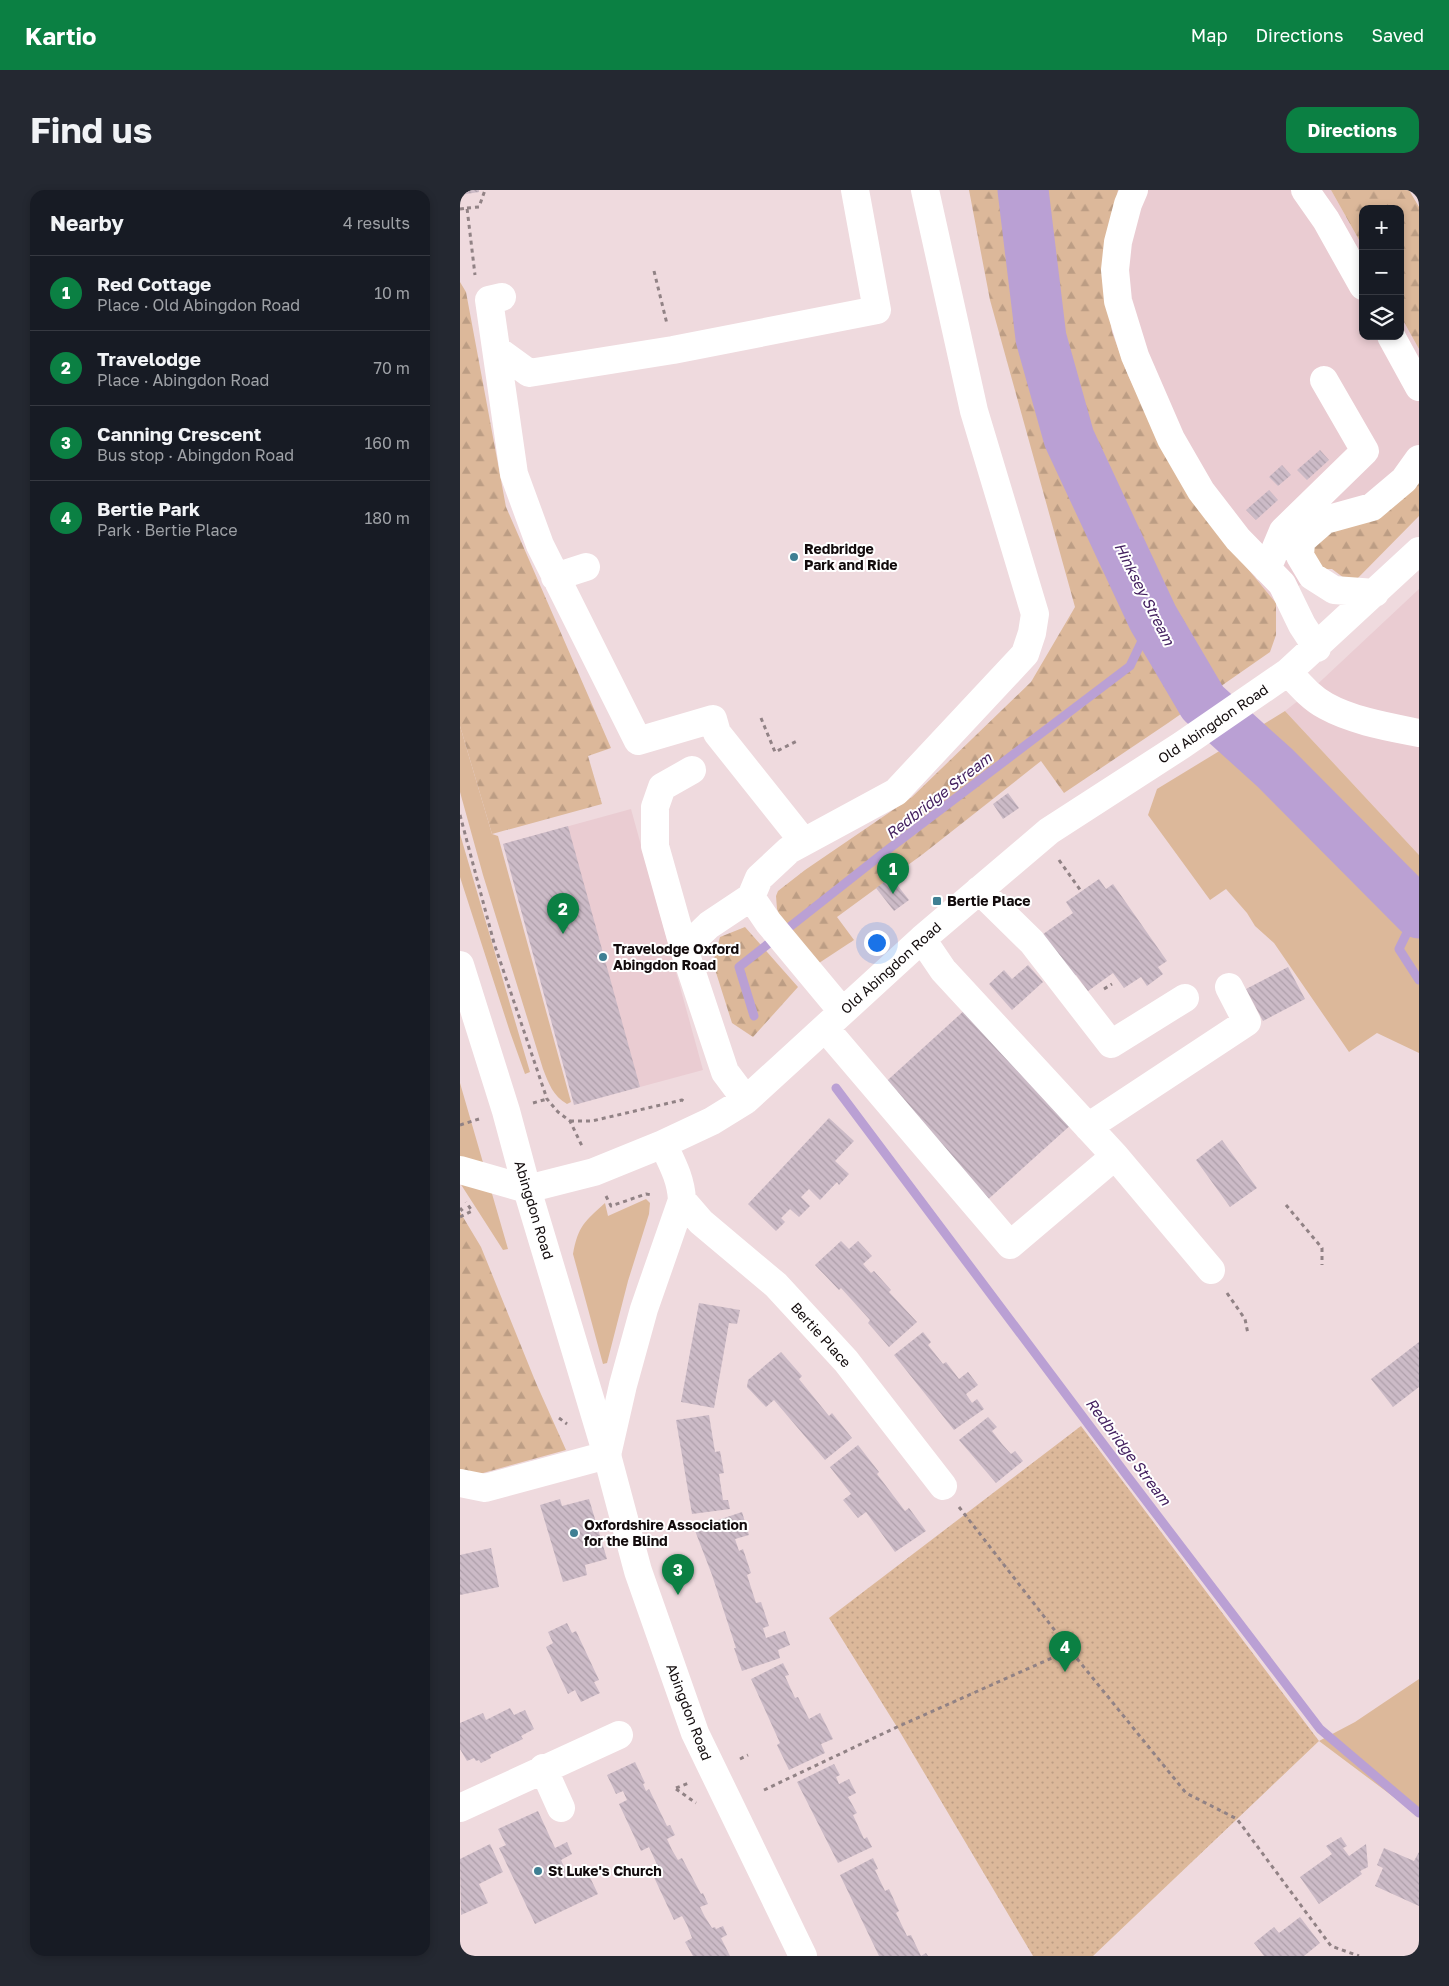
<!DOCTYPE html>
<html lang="en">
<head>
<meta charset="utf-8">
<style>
	:root { --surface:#171b24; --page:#242831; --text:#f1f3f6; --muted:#9ea1a6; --line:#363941; --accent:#0b8043 }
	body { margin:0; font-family:"Golos Text",sans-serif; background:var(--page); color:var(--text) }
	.controls { position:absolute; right:15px; top:15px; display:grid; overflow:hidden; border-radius:10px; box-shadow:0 2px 8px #0003 }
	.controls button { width:45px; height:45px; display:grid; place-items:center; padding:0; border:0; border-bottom:1px solid var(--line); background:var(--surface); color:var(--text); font:25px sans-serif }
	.you { position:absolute; left:416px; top:752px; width:18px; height:18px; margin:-12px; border:4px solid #fff; border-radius:50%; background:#1a73e8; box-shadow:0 0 0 8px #1a73e833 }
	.badge { display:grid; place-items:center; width:32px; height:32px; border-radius:50%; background:var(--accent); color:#fff; font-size:16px; font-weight:700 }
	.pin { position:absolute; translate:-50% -41px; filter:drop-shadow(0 1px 2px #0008) }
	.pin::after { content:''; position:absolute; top:26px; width:18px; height:15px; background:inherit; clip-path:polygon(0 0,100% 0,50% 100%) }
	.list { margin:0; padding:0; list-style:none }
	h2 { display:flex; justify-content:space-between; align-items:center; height:65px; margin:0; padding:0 20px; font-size:21px }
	h2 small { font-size:16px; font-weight:400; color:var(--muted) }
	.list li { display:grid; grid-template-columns:32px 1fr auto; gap:15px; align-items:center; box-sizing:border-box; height:75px; padding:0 20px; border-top:1px solid var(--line) }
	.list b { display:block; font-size:19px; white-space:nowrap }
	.list p { margin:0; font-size:16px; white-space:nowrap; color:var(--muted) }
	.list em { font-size:16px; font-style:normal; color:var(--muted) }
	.icon { flex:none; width:28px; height:28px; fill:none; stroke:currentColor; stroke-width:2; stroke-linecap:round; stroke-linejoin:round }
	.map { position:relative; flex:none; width:959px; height:1766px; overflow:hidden; border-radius:15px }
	header { display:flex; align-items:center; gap:30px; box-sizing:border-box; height:70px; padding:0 25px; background:var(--accent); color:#fff }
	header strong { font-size:24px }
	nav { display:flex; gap:28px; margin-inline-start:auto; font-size:18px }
	.intro { display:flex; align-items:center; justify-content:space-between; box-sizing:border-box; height:120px; padding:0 30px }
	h1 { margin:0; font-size:35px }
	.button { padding:12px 22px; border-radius:15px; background:var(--accent); color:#fff; font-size:18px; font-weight:700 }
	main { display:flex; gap:30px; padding:0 30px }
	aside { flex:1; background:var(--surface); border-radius:15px; box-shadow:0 2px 8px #0003 }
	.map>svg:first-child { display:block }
	.built { fill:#eaccd2 }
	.grass { fill:#dcb89a }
	.forest { fill:url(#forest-firs) }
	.park { fill:url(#park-dots) }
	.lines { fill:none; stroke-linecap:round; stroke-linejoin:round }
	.stream { stroke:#baa0d4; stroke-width:9 }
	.river { stroke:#baa0d4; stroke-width:51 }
	.building { fill:url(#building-back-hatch) }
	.path { stroke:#918285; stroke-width:3; stroke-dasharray:4 4; stroke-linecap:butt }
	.minor { stroke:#fff; stroke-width:28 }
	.major { stroke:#fff; stroke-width:28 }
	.poi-dot { fill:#3f7f93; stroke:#fff; stroke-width:2 }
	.labels { text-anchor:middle; stroke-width:4; stroke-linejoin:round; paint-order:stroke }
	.poi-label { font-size:14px; font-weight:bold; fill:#120b0c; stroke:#fff; text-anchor:start }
	.street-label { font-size:14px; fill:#120b0c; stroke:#fff }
	.water-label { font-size:15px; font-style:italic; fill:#442160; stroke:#fff }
</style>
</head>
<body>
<header>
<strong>Kartio</strong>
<nav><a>Map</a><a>Directions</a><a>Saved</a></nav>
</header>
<div class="intro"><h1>Find us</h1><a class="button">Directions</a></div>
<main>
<aside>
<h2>Nearby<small>4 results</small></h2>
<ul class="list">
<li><span class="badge">1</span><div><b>Red Cottage</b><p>Place · Old Abingdon Road</p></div><em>10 m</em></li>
<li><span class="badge">2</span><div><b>Travelodge</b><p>Place · Abingdon Road</p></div><em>70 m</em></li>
<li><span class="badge">3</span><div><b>Canning Crescent</b><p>Bus stop · Abingdon Road</p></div><em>160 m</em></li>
<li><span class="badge">4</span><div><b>Bertie Park</b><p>Park · Bertie Place</p></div><em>180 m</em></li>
</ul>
</aside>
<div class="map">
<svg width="959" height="1766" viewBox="0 0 959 1766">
	<defs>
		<pattern id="forest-firs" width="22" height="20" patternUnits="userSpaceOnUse" patternTransform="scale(1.25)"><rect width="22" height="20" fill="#dcb89a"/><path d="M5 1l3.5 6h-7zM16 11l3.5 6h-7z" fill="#bc9d84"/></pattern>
		<pattern id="park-dots" width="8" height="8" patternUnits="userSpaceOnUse" patternTransform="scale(1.25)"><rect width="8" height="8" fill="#dcb89a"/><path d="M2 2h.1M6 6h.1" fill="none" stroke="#bc9d84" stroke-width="1.8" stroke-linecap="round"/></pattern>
		<pattern id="building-back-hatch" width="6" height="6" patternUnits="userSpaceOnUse" patternTransform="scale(1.25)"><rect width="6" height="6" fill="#ccbbc7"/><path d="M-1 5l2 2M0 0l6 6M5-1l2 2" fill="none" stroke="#ae9faa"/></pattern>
	</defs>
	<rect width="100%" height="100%" fill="#efdade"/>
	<path class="built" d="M658,0H871L903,57V146H940V125L959,159V283L852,386L816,413L765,351L687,225L668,185L652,142L643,77Z
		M959,399V665L825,521L848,503Z
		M171,619L243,880L180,897L43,654Z"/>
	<path class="grass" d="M825,521L959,665V863L917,843L889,862L814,753L795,736L787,723L766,699L750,710L688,625L697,599Z
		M0,536L32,644L38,646L111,912L107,914C93,906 89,894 83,879L23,685L0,602Z
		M0,644L70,882L65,884L50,842L0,687Z
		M0,893L48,1059L43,1060L0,993Z
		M186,1009L190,1013L189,1024L168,1091L147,1173L143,1174L113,1064C118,1036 125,1031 145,1013L148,1026Z
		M959,1489V1626L859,1551L895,1532Z"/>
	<path class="forest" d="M509,0H658L643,77L652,142L668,185L687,225L765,351L816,413V445L810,462L708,533L604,603L581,571L463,664L377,727L394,750L356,775L322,731L317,719L316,706L318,701L345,680L452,607L571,492L615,417L530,110Z
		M871,0H949L959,17V159L940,125V19H903V57Z
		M0,92L6,102L46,317L151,558L128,566L142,614L32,644L0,536Z
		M959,283V326L892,394L872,379H860C852,365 851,360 858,345Z
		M285,737L338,797L293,847L272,833L253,773L260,747Z
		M0,1022L21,1057L76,1193L106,1260L16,1285L0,1280Z"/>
	<path class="park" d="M621,1236L859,1551L633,1766H573L437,1537L369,1428Z"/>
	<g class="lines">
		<path class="stream" d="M957,722L939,759L959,790
			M294,826L279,777L426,661L670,476L693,428
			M376,898L668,1287L860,1539L959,1623"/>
		<path class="river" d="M563,0L581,148L609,248L693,428L743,513L815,578L959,723"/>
	</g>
	<path class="building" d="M0,0H19V2L0,5Z
		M860,260L869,270L847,290L837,280Z
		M822,275L831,285L818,296L809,287Z
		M809,300L818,310L796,330L786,320Z
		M548,603L559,618L543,629L533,614Z
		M108,636L180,897L114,915L43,654Z
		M431,687L449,710L434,721L416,698Z
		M639,689L646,699L653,694L707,771L698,777L703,784L687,796L681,787L664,798L653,783L628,801L616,785L609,790L579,747L613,723L606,712Z
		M568,775L583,792L552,820L529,794L544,780L552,789Z
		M828,777L845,809L803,831L786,799Z
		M507,818L613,933L524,1013L419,898Z
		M369,928L394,951L375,971L389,984L379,995L377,992L360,1010L349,999L341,1007L350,1016L339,1027L330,1019L321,1028L325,1032L316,1041L288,1014Z
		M762,950L797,998L770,1017L736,970Z
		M381,1051L389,1059L398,1051L412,1066L403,1074L411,1083L414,1081L431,1100L429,1102L457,1132L429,1157L408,1133L410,1130L381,1098L379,1100L355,1075Z
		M239,1113L280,1120L277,1134L269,1133L254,1218L221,1212Z
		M463,1142L471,1152L468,1155L483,1174L486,1172L499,1189L508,1182L518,1195L506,1204L512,1213L517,1209L524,1219L494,1240L434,1165Z
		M959,1152V1197L933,1217L911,1189Z
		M321,1162L342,1186L339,1189L369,1226L372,1223L392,1248L365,1270L314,1210L306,1217L287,1197L288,1190Z
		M249,1225L255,1262L260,1261L264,1283L259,1284L263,1310H268L270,1319L232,1324L216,1230Z
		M528,1227L537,1237L532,1241L542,1254L551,1264L555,1261L563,1271L536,1293L499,1250Z
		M398,1255L419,1282L417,1284L445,1321L449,1318L466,1341L435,1362L406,1322L398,1328L383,1310L391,1304L370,1277Z
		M100,1309L102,1316L129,1309L147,1369L125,1375L127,1385L103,1392L80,1315Z
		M282,1322L289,1345L275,1349L279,1361L283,1359L291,1383L287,1385L296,1413L301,1412L309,1436L303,1438L306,1448L325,1441L330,1455L318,1460L320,1468L282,1481L274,1458H276L252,1385L234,1338Z
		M31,1358L39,1397L0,1405V1365Z
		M107,1433L112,1443L116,1441L139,1490L134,1492L140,1503L121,1512L115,1500L108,1504L86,1457L93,1453L88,1442Z
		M323,1473L329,1485L325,1486L335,1508L338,1507L349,1529L360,1523L373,1549L361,1554L365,1563L329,1580L317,1555L320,1553L291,1489Z
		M50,1518L54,1525L65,1520L74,1539L61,1546L63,1549L30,1565L31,1568L21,1573L19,1570L16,1571L14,1568L7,1571L0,1559V1533L23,1523L26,1530Z
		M175,1572L185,1593L183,1594L186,1601L189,1599L207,1636L210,1635L215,1645L207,1649L212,1660L218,1670L222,1668L241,1704L243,1703L248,1714L240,1717L245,1727L252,1738L255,1737L256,1739L263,1736L267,1745L261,1748L270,1766H233L225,1752L232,1748L227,1735L222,1726L214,1730L192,1683L199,1679L189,1657L181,1661L159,1614L167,1610L163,1601L156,1604L147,1585Z
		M374,1574L380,1585L376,1587L379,1594L389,1589L396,1603L388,1607L397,1623L393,1625L404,1649L407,1647L412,1657L378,1673L337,1592Z
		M78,1621L95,1658L107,1652L112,1664L101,1670L108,1685L125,1677L138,1704L75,1734L39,1658L46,1655L38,1639Z
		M881,1647L887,1656L883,1658L889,1666L906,1654L908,1677L900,1681L902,1684L859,1714L840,1687L872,1664L866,1656Z
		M30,1654L43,1682L19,1694L28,1713L1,1725L0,1669Z
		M924,1658L954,1671L959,1662V1716L915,1696L923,1678L917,1675Z
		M413,1668L418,1679L415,1680L425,1701L429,1699L439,1721L436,1723L447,1746L451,1745L461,1766L466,1763L468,1766H419L380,1685Z
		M840,1727L860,1753L844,1766H804L794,1753L814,1737L819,1743Z"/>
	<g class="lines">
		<path class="path" d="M7,18L19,17L25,0
			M0,19L7,18L15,85
			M194,81L207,134
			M301,528L315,562L339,550
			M0,625L34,753L87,909L98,922L110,931L122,956
			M599,670L621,701
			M644,799L652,794
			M73,913L87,909
			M110,931H132L222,910L226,913
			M0,935L19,929
			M146,1006L151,1016L186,1004L192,1005
			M826,1015L862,1058V1075
			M0,1018L5,1024
			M0,1027L12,1021L6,1012
			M767,1103L785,1129L788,1144
			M99,1228L107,1234
			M499,1317L610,1460L726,1603L777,1629L871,1756L899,1766
			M280,1569L288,1565
			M216,1598L229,1593
			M216,1599L236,1613
			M304,1600L437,1537L610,1460"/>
		<path class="minor" d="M674,0L668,14L658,52L655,80L658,111L675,166L711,249L741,301L778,349L822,394L842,435L857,458
			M845,0L866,30L903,96
			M42,107L29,110L54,284L80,355L178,551L253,529L257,543L343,651
			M931,146L959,197
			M36,159L69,183L213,160L417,120L395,0
			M807,379L823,341L905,261L864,190
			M95,387L126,377
			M915,403L874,400L852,386L840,366L841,351L865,330L912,317L944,290L959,269
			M828,482C840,495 851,508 866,516C893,531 929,537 959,543
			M232,580L202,597L195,617V656L224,759L265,882L286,910
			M519,700L572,752L651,854L725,808
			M291,707L308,732L382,821
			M224,759L249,735L291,707L299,688L329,660L436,602L565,464L572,443L575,424L514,221L465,0
			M365,838L550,1055L655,966L483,780L462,749
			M628,937L787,832L769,797
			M655,966L751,1080
			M0,980L67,999L134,982L203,954L252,931L286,910L462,749L589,641L722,555L828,482L959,361
			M222,1010L241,1032L316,1095L386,1171L483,1296
			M0,1293L25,1298L147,1265L163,1195L184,1119L222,1010C221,989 212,973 203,954
			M83,1578L101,1618
			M0,1618L159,1545"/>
		<path class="major" d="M0,775L46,921L67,999L147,1265L178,1381L235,1543L343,1766"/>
	</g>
	<g class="poi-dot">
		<circle cx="334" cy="367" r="5"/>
		<rect x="472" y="706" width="10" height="10" rx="2.5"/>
		<circle cx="143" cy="767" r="5"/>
		<circle cx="114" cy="1343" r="5"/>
		<circle cx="78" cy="1681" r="5"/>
	</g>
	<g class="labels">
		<g class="poi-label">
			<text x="344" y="364">Redbridge<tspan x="344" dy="16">Park and Ride</tspan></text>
			<text x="487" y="716">Bertie Place</text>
			<text x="153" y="764">Travelodge Oxford<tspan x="153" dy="16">Abingdon Road</tspan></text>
			<text x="124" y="1340">Oxfordshire Association<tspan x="124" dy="16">for the Blind</tspan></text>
			<text x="88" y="1686">St Luke's Church</text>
		</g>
		<g class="street-label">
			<text transform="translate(753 534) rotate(-34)" y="5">Old Abingdon Road</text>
			<text transform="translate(431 778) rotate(-42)" y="5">Old Abingdon Road</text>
			<text transform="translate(74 1020) rotate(73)" y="5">Abingdon Road</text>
			<text transform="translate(361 1145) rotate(48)" y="5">Bertie Place</text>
			<text transform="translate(229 1522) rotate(69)" y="5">Abingdon Road</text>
		</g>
		<g class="water-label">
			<text transform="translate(684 404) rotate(63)" y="5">Hinksey Stream</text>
			<text transform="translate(479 606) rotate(-38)" y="5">Redbridge Stream</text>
			<text transform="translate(668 1262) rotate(53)" y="5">Redbridge Stream</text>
		</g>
	</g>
</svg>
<div class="controls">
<button>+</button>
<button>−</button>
<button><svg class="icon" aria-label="layers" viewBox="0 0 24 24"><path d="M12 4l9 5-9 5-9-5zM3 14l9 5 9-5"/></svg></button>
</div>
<div class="you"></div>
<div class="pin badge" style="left:433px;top:704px">1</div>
<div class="pin badge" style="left:103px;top:744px">2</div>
<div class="pin badge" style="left:218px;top:1405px">3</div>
<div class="pin badge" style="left:605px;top:1482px">4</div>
</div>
</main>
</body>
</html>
